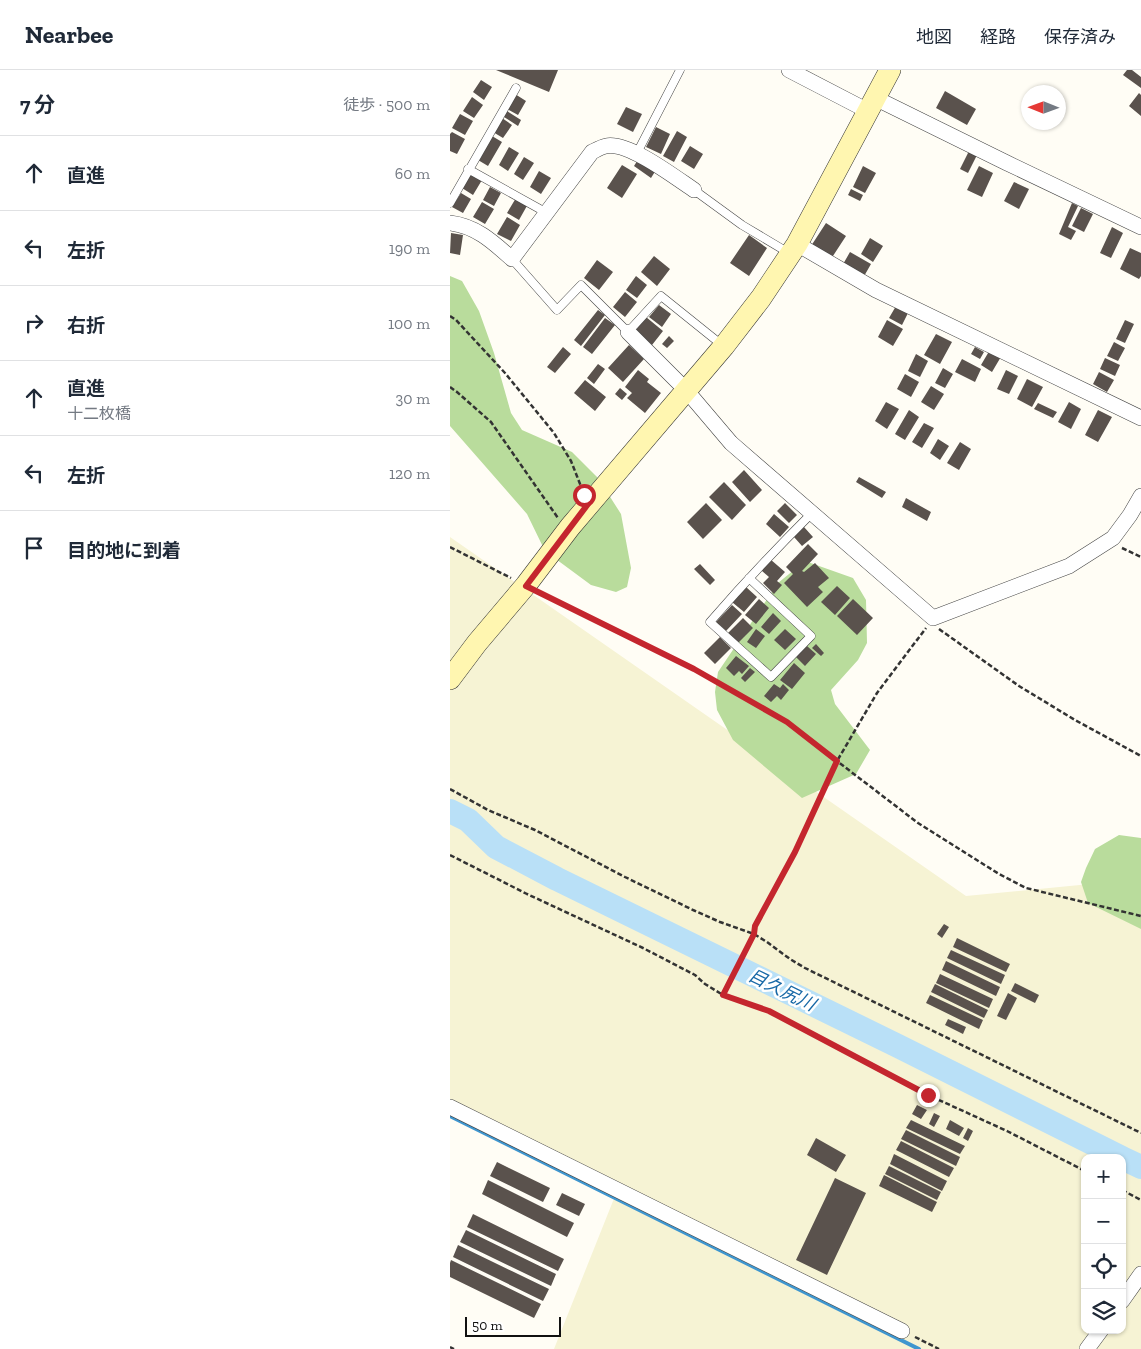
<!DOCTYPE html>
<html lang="ja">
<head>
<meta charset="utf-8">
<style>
	:root { --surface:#fff; --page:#f6f6f7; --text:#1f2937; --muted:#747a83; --line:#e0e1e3 }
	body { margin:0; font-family:"Zilla Slab","Noto Sans JP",serif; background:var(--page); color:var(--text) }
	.controls { position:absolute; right:15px; bottom:15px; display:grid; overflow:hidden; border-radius:10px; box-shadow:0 1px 4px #0004 }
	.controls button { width:45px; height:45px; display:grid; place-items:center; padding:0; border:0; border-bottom:1px solid var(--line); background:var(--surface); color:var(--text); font:25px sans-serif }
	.compass { position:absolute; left:571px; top:15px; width:45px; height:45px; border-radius:50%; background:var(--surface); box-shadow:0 1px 4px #0004; rotate:271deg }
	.scale { position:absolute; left:15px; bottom:12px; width:96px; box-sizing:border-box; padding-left:5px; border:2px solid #111; border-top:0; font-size:14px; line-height:18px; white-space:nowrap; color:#111; -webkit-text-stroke:4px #fff; paint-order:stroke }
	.stop { position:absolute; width:15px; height:15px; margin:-11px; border:4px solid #c4262e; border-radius:50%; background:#fff }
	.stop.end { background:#c4262e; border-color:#fff; box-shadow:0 1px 5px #0008 }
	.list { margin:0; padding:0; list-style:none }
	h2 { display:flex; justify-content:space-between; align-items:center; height:65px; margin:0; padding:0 20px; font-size:21px }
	h2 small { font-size:16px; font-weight:400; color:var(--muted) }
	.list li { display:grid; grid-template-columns:32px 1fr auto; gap:15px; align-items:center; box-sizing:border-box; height:75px; padding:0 20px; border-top:1px solid var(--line) }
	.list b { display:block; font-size:19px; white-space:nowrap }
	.list p { margin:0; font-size:16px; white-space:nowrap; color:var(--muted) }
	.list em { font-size:16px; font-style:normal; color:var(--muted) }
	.icon { flex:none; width:28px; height:28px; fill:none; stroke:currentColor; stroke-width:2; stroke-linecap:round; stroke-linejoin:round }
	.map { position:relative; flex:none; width:691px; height:1279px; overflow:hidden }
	header { display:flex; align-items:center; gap:30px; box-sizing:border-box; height:70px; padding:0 25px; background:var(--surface); border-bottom:1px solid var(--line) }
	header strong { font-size:24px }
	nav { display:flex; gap:28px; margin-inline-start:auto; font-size:18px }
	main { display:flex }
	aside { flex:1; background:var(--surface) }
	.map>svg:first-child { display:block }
	.farmland { fill:#f6f3d4; fill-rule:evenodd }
	.forest { fill:#b9dc9c }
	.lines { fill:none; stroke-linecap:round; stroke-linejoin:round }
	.stream { stroke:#3f96cf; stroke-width:4 }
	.river { stroke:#b9e0f7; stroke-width:24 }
	.building { fill:#5a524d }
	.lane-casing { stroke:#444; stroke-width:9 }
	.street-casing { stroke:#444; stroke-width:16 }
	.secondary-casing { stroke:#333; stroke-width:22 }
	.path { stroke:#333; stroke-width:2.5; stroke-dasharray:5 2.5; stroke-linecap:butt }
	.lane { stroke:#fff; stroke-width:8 }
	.street { stroke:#fff; stroke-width:15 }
	.secondary { stroke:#fff6b0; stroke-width:21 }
	.route { stroke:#c4262e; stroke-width:6 }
	.labels { text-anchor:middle; stroke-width:5; stroke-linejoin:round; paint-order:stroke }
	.water-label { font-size:18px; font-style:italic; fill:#1768a6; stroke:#fff }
</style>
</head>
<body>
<header>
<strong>Nearbee</strong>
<nav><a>地図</a><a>経路</a><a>保存済み</a></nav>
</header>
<main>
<aside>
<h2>7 分<small>徒歩 · 500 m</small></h2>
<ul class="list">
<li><svg class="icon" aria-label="ahead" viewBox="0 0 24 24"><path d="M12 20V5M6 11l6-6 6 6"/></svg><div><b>直進</b></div><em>60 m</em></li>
<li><svg class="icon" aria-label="left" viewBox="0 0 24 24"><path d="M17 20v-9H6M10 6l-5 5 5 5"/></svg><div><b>左折</b></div><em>190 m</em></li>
<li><svg class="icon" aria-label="right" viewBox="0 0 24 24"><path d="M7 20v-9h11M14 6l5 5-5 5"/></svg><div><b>右折</b></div><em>100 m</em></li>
<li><svg class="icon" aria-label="ahead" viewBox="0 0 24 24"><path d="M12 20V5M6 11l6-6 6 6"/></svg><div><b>直進</b><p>十二枚橋</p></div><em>30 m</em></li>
<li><svg class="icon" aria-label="left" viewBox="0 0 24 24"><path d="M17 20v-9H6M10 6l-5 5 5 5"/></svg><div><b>左折</b></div><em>120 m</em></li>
<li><svg class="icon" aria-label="arrive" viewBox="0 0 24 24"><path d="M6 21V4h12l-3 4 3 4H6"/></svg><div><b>目的地に到着</b></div></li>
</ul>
</aside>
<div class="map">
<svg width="691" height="1279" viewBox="0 0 691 1279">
	<rect width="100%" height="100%" fill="#fffdf5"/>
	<path class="farmland" d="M0,467L516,826L691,809V1279H104L163,1131L170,1120L0,1036ZM635,1088H672V1260H635Z"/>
	<path class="forest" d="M0,206L12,211L29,241L44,283L61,343L72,360L122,382L148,408L171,444L181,498L177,517L166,522L141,515L95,481L77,444L0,356Z
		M355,491L403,508L416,530L417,573L408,590L381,620L385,634L420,680L406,704L352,728L283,670L267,640L265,622L268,602L328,513Z
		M669,765L691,768V859L638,833L631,812L636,798L645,779Z"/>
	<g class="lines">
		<path class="stream" d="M0,1046L469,1279"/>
		<path class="river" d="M0,741L18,750L46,777L107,809L448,976L672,1088
			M672,1088L691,1097"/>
	</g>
	<path class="building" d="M46,0H108L99,22Z
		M677,0H682L691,7V18L673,5Z
		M31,10L42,17L34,30L23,22Z
		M495,21L526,39L517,55L486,38Z
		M689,23L691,25V46L679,36Z
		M65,24L76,31L68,45L57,39Z
		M22,27L33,35L24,48L13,41Z
		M176,37L192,44L183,62L167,54Z
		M57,41L71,50L68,56L54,47Z
		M10,44L23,51L15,65L2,58Z
		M52,48L62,55L53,68L43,62Z
		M206,57L220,64L211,84L196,77Z
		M227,61L237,67L224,92L213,86Z
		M2,62L15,69L7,84L0,81V64Z
		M42,66L52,72L38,96L28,90Z
		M240,76L253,84L244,99L231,91Z
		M59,77L69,83L58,101L49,95Z
		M519,81L527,85L518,103L510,99Z
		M74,87L84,93L73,110L64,104Z
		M189,88L206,100L201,108L184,96Z
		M172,95L187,104L172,128L157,118Z
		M413,96L426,103L415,123L403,117Z
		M529,96L543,103L532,127L517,120Z
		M89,101L101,108L91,124L80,117Z
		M21,104L32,110L23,125L12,118Z
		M564,112L579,119L569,139L554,131Z
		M40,117L51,123L44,136L33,130Z
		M401,119L413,125L410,131L398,125Z
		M11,123L21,129L13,143L2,137Z
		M66,128L78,134L69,150L57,143Z
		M32,132L44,139L35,154L23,147Z
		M622,133L628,136L618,157L626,161L621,170L609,164Z
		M631,138L643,144L634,162L622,156Z
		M57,147L70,155L61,171L47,164Z
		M376,153L396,166L381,189L361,176Z
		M662,157L673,163L661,188L650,183Z
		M1,163L13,165L10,185L0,183Z
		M299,165L317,178L299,206L280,193Z
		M420,168L433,176L423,192L411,184Z
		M680,178L691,183V206L689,209L670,199Z
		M400,182L421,194L413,208L392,196Z
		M204,186L220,199L207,216L191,202Z
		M147,190L163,202L149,220L134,208Z
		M186,206L197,215L187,228L176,220Z
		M175,222L187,232L175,247L163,237Z
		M209,235L221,244L212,257L199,247Z
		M446,236L458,243L452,255L439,248Z
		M148,240L155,245L131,276L124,270Z
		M196,247L213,261L202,275L185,261Z
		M155,248L165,255L142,284L133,277Z
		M437,250L453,259L443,276L428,267Z
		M675,250L684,254L675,273L666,269Z
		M486,264L502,272L490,294L474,285Z
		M219,266L224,271L217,278L212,274Z
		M664,272L675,278L668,291L657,286Z
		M179,275L194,289L173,312L158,298Z
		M113,277L121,284L105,303L97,297Z
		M525,277L534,282L530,289L521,284Z
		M541,278L552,285L542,302L531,295Z
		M466,284L478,291L470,307L458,301Z
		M655,288L670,295L665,306L650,299Z
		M512,289L531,299L525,312L505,302Z
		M148,294L155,299L144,314L137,308Z
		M493,298L503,304L495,318L485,313Z
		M188,300L199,309L197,312L211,323L195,343L177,328L182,323L175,317Z
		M556,300L568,306L559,324L547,319Z
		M649,302L664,310L657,322L643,314Z
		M455,304L469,312L461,327L447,319Z
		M577,309L593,317L582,337L567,329Z
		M135,310L156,327L145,341L124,323Z
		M481,316L494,324L484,340L471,332Z
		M170,318L177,324L172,330L165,324Z
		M436,332L449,339L437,359L425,351Z
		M619,332L631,339L621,359L608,352Z
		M588,333L607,342L603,348L584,339Z
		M459,340L469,347L455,370L445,364Z
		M648,340L662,347L648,372L635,365Z
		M474,353L484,358L472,378L462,372Z
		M488,369L499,376L490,390L480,383Z
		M510,372L521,379L509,400L497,393Z
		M294,400L312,420L300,432L282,412Z
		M409,407L436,422L432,428L406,412Z
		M274,412L296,435L282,450L259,427Z
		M456,428L481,442L477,451L452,437Z
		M256,433L272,450L253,469L237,452Z
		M335,433L347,445L339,453L327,441Z
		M324,444L339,457L330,467L316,454Z
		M354,457L363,467L352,476L344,467Z
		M358,474L368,484L352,501L354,502L365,493L379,508L368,517L373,522L357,537L334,513L343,504L336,497Z
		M320,489L335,502L327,511L332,515L324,524L313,513L319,507L311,500Z
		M250,494L265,510L260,515L244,499Z
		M387,516L400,528L385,545L371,532Z
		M296,517L307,527L294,542L282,532Z
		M309,529L319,538L306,554L295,545Z
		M403,529L423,548L407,565L387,546Z
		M282,535L292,544L276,561L266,552Z
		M323,543L331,551L319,564L311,557Z
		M293,548L303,558L288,573L278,563Z
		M306,559L315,566L306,578L297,572Z
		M335,559L346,569L335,580L324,570Z
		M270,567L281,578L265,594L254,583Z
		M366,574L374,583L371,586L362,578Z
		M357,576L366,584L355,596L346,587Z
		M286,586L299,596L292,604L289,601L284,606L276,598Z
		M344,593L355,603L342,619L330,610Z
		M300,598L305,602L295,612L291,608Z
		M324,614L330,618L333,614L339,620L331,630L327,626L321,632L314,626Z
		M494,854L499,857L492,868L487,864Z
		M507,868L560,894L556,902L503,877Z
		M501,880L555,905L551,914L497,888Z
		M496,891L550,917L546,926L492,900Z
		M490,904L543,929L539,938L486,913Z
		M565,913L589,925L585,933L561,921Z
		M485,914L538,940L534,948L481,922Z
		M558,923L567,928L556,950L547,946Z
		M480,925L533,950L529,959L476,933Z
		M498,949L516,957L513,964L495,955Z
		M467,1035L477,1040L471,1049L462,1044Z
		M484,1043L490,1046L484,1057L479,1054Z
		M461,1050L515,1076L510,1084L456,1058Z
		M500,1050L514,1058L509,1066L496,1059Z
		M518,1058L523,1061L518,1071L513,1068Z
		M456,1060L510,1087L506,1096L451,1069Z
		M366,1068L396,1085L386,1102L357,1085Z
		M451,1071L504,1098L499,1107L446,1080Z
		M444,1084L497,1111L492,1121L440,1094Z
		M47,1092L100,1118L93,1132L40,1106Z
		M439,1096L491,1122L487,1130L435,1104Z
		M434,1105L487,1132L482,1142L429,1116Z
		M385,1108L416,1123L377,1205L346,1190Z
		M38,1110L124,1153L117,1167L32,1124Z
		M112,1123L135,1134L129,1146L106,1135Z
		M23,1144L114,1189L108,1201L17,1157Z
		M16,1160L106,1204L101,1216L10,1172Z
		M8,1175L99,1219L93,1231L3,1187Z
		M1,1190L91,1234L84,1248L0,1207V1193Z"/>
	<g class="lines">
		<g class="lane-casing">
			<path id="lane" d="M187,83L230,0
				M18,99L97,143
				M244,120L292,155L339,183
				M0,133L66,18
				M62,189L107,240L131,215L178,262L211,226L272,275
				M299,508L361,566L321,607L260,552C293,514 327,478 362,443"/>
		</g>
		<g class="street-casing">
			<path id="street" d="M339,0L418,41
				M425,28L557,93L691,157
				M0,153C26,156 43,172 62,189L142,82C146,80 151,77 156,76C178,71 226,108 244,120
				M347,174L426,220L691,348
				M178,262L236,320L281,373L483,548L619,496L663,468L680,445L691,426
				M0,1037L452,1261
				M672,1231L691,1204
				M637,1279L651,1260"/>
		</g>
		<g class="secondary-casing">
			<path id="secondary" d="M0,609L27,573L76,515L120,457L274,276L311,228L347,174L440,0"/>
		</g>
		<path class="path" d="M0,246L6,250L55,303L104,363L121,391L132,419
			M0,317L7,322L41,352L108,448
			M0,477L61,508
			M672,478L691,487
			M91,523L245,599L337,652L366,675L468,753L549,804L576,818L691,846
			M489,559L569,616L625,650L691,686
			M0,719L38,740L85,760L175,807L243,840L270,852L304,864L317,872L340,889L355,898L691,1063
			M0,785L77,824L193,878L245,905L255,914L273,925L319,941L478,1025L557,1061L635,1101
			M273,925L304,864L305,856L345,782L387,691L427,623L476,558
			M672,1120L691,1130
			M465,1267L489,1279
			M0,1277L4,1279"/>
		<use href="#lane" class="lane"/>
		<use href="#street" class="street"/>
		<use href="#secondary" class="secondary"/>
	</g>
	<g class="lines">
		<path class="route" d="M134,425L138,434L76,516L244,599L337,652L387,691L345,782L305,856L304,864L273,925L319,941L478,1025"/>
	</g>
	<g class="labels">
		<g class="water-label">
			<text transform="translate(332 920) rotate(26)" y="6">目久尻川</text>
		</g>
	</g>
</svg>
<div class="controls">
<button>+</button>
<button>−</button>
<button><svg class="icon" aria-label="locate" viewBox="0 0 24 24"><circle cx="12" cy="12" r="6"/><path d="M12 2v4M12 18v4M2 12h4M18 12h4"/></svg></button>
<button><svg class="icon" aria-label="layers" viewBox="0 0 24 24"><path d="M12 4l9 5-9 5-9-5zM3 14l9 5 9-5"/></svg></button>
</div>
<svg class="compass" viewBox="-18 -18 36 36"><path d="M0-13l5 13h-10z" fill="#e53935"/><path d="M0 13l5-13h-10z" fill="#747a83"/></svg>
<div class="scale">50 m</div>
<div class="stop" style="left:134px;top:425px"></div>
<div class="stop end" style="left:478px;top:1025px"></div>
</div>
</main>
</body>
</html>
